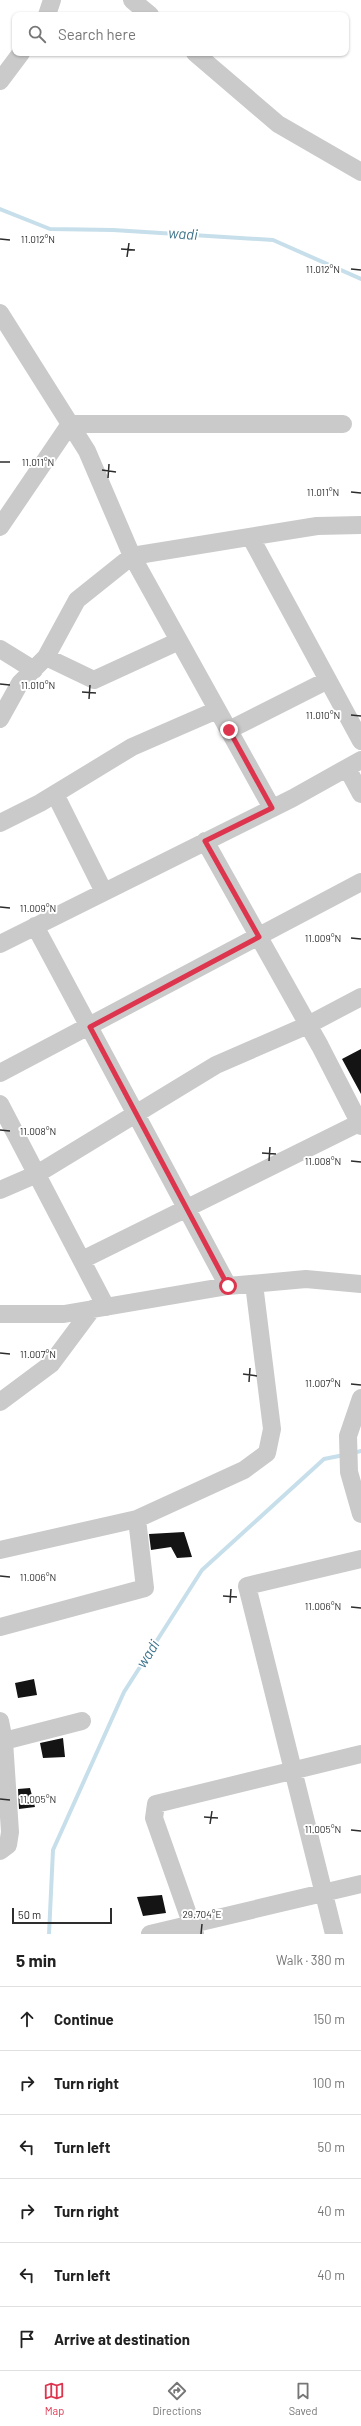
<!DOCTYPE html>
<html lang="en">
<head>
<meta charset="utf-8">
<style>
	:root { --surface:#fff; --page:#f6f6f6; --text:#222; --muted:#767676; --line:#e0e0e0; --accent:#de354f }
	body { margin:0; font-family:Barlow,sans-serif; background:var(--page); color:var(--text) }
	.scale { position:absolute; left:12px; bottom:10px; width:100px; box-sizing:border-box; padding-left:4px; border:2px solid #2d2d2d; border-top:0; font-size:11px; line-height:14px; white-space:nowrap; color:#2d2d2d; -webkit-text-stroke:3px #fff; paint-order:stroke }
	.stop { position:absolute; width:12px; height:12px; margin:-9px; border:3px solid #de354f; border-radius:50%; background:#fff }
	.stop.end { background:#de354f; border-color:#fff; box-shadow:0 1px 4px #0008 }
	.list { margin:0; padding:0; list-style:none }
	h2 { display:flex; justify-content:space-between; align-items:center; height:52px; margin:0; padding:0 16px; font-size:17px }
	h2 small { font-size:13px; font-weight:400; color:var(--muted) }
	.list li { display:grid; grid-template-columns:26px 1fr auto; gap:12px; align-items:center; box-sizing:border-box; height:64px; padding:0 16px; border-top:1px solid var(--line) }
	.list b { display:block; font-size:15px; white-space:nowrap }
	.list em { font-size:13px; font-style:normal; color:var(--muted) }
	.icon { flex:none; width:22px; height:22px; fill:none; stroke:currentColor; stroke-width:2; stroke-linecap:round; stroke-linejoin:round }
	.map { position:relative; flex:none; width:361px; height:1934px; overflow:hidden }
	.search { position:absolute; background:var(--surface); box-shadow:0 1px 3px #0004; left:12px; right:12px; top:12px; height:44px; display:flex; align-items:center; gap:10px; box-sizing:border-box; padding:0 14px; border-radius:8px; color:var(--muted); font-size:15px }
	.sheet { height:436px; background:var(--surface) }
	nav { display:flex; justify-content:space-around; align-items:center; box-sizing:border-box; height:56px; border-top:1px solid var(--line); background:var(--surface); font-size:11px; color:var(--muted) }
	nav a { display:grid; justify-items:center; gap:2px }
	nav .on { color:var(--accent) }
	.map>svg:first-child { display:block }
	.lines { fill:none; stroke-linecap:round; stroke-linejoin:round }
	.stream { stroke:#c7dfea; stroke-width:4 }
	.building { fill:#141414 }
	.minor { stroke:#cacaca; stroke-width:18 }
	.route { stroke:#de354f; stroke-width:5 }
	.ticks { fill:none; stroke:#2d2d2d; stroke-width:1.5 }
	.labels { text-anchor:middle; stroke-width:4; stroke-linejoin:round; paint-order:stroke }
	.water-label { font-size:15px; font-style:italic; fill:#3e748c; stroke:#fff }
	.ticks-label { font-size:10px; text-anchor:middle; fill:#2d2d2d; stroke:#fff; stroke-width:4; stroke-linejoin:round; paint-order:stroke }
</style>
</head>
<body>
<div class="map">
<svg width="361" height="1934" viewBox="0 0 361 1934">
	<rect width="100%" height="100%" fill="#fff"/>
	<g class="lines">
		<path class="stream" d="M0,209L50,229L113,230L273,240L361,279
			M353,1453L361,1451
			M49,1934L53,1850L124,1692L202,1570L324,1459L344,1455"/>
	</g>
	<path class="building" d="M361,1049V1094L342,1059Z
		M184,1532L192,1557L177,1558L171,1547L151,1550L149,1534Z
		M34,1679L37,1695L18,1698L15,1683Z
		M63,1738L65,1757L43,1758L40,1743Z
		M30,1788L35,1807L19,1809L18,1789Z
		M162,1895L166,1913L143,1916L137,1897Z"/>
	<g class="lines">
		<path class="minor" d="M132,0L150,15
			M47,15L52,0
			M195,53L278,124L361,172
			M0,81L21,53
			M0,313L87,451L132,556L272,808
			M0,527L70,424H343
			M251,538L361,741
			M0,649L34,670
			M46,657L94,680L179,641
			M0,719L20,683L46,657L77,600L132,556L317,526L361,525
			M229,730L328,680
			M347,768L361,794
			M55,794L104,892
			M0,823L40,803L132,747L217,710
			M205,841L320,1046L361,1126
			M35,926L228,1286
			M0,944L293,798L361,760
			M0,1073L361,882
			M0,1104L106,1307
			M0,1190L37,1174L216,1065L308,1025L361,997
			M82,1260L359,1123
			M0,1314H64L228,1286L306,1279L361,1284
			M361,1398L348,1436L349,1472L361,1514
			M0,1402L51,1364L92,1309
			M0,1550L137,1519L244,1470L267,1453L272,1429L254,1284
			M0,1627L145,1588L137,1519
			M0,1721L4,1741L10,1832L8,1845L0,1851
			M0,1742L82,1721
			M150,1934L361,1884
			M195,1934L154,1818L156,1804L361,1754
			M334,1934L247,1586L361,1559"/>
	</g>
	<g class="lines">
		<path class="route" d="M228,1286L90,1027L259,937L205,841L272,808L229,730"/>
	</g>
	<path class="ticks" d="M0,239L10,240M121,249L135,250M127,257L129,243M351,269L361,270M0,462H10M102,470L116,472M108,478L109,464M351,492L361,493M0,684L10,685M82,692L96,693M89,699L90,685M351,715L361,716M0,907L10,908M351,938L361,939M0,1130L10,1131M262,1153L276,1154M269,1161L270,1147M351,1161L361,1162M0,1353L10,1354M243,1374L257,1376M249,1382L250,1368M351,1384L361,1385M0,1576L10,1577M223,1596L237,1597M230,1603L231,1589M351,1607L361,1608M0,1799L10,1800M204,1817L218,1818M210,1824L212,1811M351,1830L361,1831M201,1934L202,1924"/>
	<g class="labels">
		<g class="water-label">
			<text transform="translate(183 234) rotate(4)" y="5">wadi</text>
			<text transform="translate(148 1654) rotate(-58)" y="5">wadi</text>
		</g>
	</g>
	<g class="ticks-label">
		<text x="38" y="243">11.012°N</text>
		<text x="323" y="273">11.012°N</text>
		<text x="38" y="466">11.011°N</text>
		<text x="323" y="496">11.011°N</text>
		<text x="38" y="689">11.010°N</text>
		<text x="323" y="719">11.010°N</text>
		<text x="38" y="912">11.009°N</text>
		<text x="323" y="942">11.009°N</text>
		<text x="38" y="1135">11.008°N</text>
		<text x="323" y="1165">11.008°N</text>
		<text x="38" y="1358">11.007°N</text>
		<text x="323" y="1387">11.007°N</text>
		<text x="38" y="1581">11.006°N</text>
		<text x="323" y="1610">11.006°N</text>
		<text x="38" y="1803">11.005°N</text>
		<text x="323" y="1833">11.005°N</text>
		<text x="202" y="1918">29.704°E</text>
	</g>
</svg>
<div class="scale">50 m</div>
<div class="stop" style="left:228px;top:1286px"></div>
<div class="stop end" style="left:229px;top:730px"></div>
<div class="search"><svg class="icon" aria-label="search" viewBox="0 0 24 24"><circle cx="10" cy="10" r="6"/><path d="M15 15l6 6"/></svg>Search here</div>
</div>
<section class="sheet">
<h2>5 min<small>Walk · 380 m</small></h2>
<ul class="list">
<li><svg class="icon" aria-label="ahead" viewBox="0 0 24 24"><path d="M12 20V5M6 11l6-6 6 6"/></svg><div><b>Continue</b></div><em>150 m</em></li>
<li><svg class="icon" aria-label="right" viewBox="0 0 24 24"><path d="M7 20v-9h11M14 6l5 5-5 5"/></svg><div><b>Turn right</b></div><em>100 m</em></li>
<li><svg class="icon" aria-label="left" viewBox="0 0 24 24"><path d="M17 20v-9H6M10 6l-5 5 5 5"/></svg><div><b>Turn left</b></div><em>50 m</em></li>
<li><svg class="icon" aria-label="right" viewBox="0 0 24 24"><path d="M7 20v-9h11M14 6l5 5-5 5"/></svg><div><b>Turn right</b></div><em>40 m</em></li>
<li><svg class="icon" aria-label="left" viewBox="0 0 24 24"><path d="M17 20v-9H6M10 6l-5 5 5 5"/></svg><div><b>Turn left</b></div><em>40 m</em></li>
<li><svg class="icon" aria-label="arrive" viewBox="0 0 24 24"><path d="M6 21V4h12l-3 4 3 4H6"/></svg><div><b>Arrive at destination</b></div></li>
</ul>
</section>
<nav>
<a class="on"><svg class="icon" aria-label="map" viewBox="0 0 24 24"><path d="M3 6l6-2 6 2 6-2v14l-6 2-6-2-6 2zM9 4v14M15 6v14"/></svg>Map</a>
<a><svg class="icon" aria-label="directions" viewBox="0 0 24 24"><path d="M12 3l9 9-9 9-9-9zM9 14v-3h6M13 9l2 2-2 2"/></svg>Directions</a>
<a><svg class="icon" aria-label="saved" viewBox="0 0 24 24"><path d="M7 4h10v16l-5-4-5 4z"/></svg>Saved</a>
</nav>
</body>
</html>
